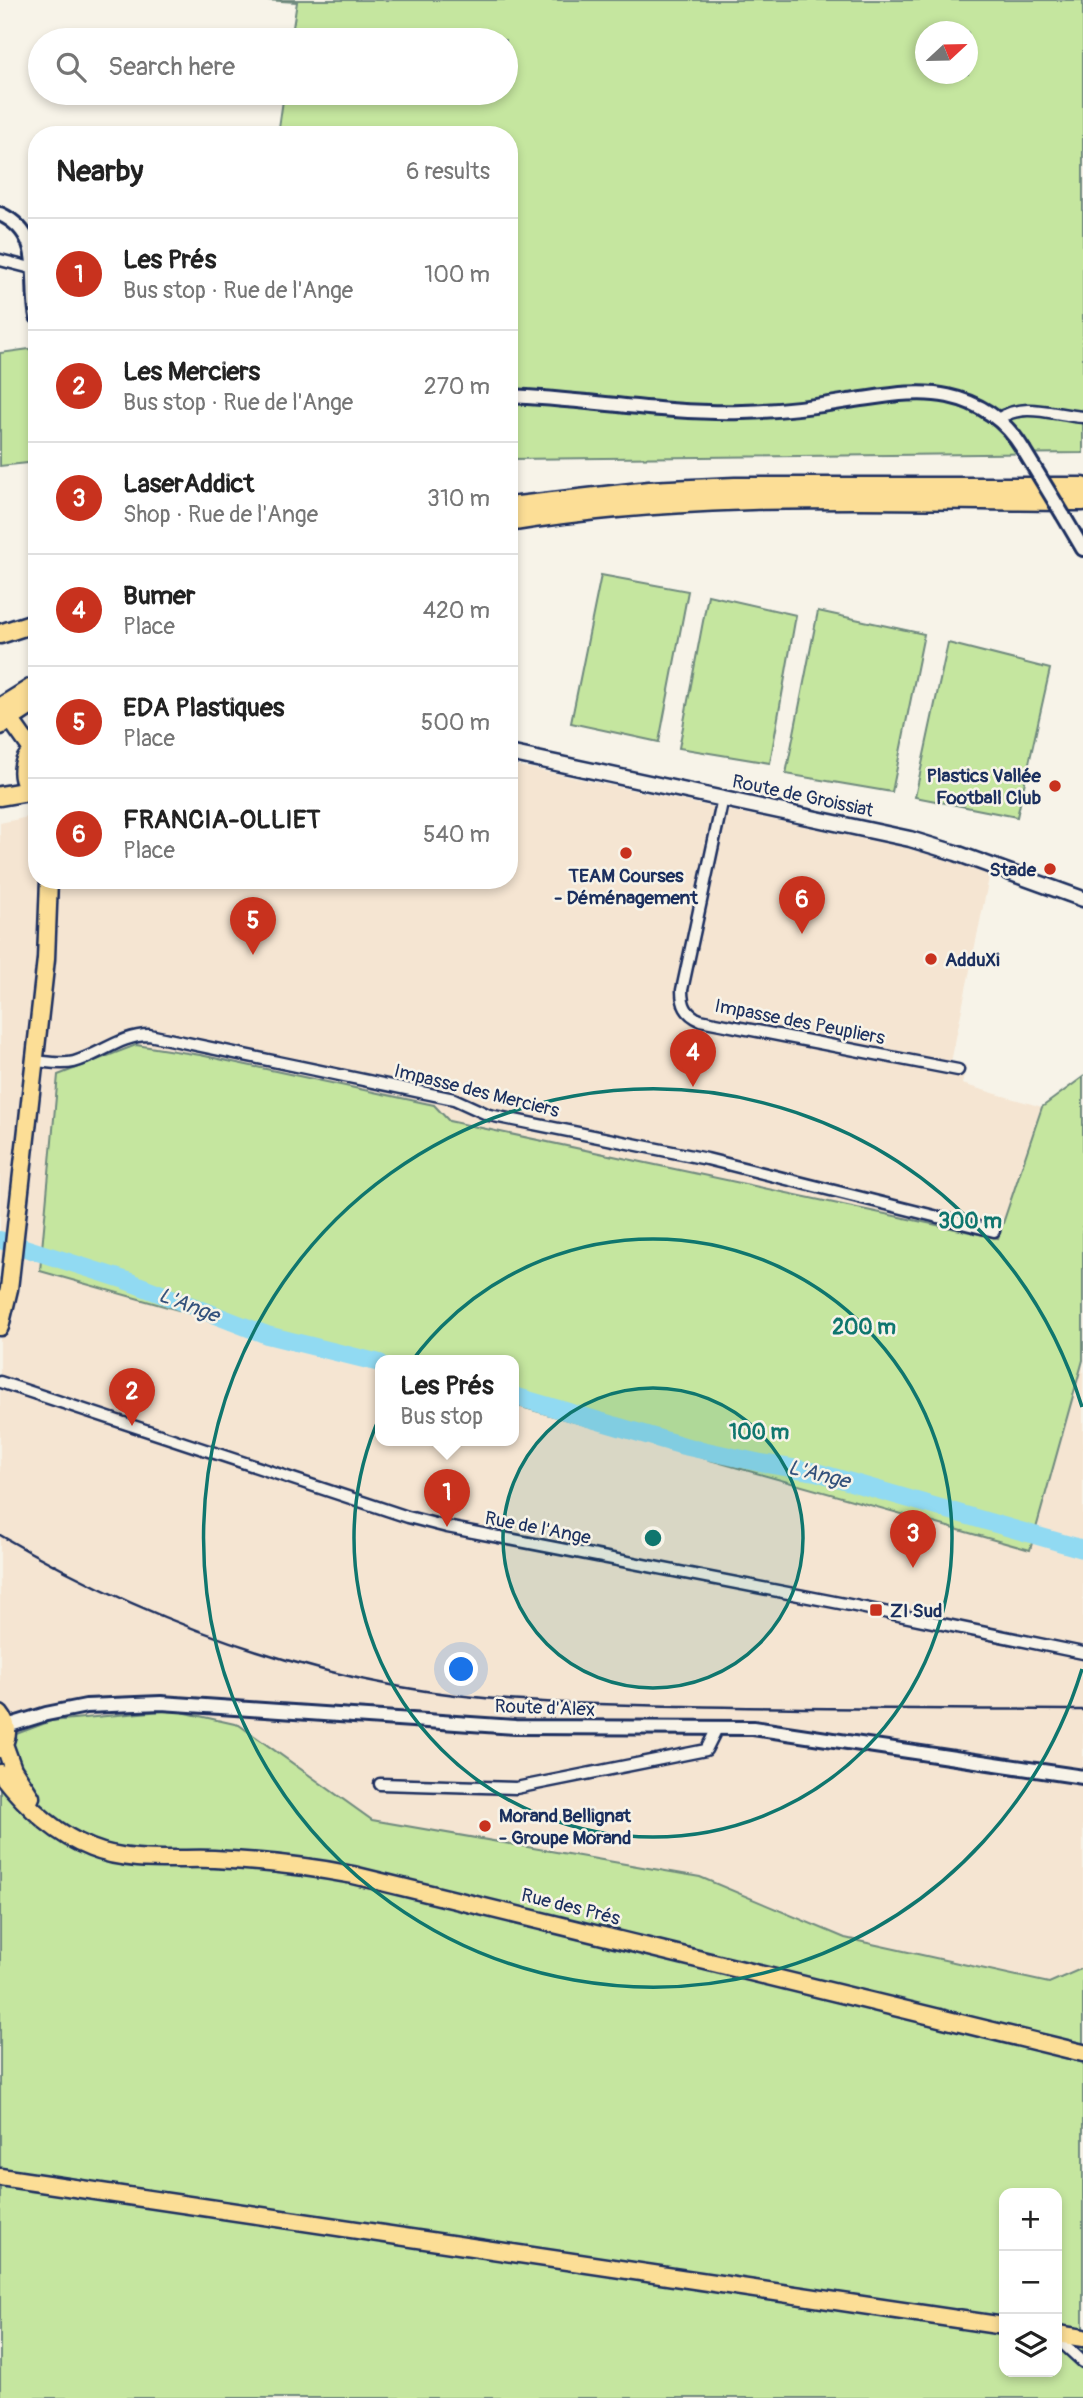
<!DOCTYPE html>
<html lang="en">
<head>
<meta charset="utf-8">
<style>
	:root { --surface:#fff; --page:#f6f6f6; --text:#222; --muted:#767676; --line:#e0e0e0; --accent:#c8321e }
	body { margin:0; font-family:Pangolin,sans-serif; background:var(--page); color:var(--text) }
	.controls { position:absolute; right:21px; bottom:21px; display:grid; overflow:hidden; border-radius:14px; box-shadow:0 4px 10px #0003 }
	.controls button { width:63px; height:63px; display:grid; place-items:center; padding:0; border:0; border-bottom:2px solid var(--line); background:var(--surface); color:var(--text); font:35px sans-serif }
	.compass { position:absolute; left:915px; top:21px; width:63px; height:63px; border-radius:50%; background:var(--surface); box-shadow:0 4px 10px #0003; rotate:68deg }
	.you { position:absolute; left:462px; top:1670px; width:24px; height:24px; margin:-18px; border:5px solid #fff; border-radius:50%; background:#1a73e8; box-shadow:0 0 0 10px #1a73e833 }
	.badge { display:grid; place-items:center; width:46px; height:46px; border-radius:50%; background:var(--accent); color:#fff; font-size:23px; font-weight:700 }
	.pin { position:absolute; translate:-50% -58px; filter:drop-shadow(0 2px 4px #0008) }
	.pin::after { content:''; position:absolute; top:37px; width:24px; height:21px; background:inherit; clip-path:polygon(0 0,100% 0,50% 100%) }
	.popup { position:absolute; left:375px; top:1355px; width:144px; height:91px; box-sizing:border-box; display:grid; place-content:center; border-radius:14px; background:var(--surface); filter:drop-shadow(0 2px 5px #0005); font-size:23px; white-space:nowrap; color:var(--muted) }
	.popup b { font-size:26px; color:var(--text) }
	.popup::after { content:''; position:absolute; left:50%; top:100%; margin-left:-14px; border:14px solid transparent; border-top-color:var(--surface) }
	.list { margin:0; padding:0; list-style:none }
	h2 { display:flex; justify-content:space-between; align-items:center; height:91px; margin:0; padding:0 28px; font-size:30px }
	h2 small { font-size:23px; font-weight:400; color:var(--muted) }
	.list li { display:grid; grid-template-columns:46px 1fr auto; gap:21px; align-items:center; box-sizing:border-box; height:112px; padding:0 28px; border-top:2px solid var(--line) }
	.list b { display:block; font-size:26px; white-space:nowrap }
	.list p { margin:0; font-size:23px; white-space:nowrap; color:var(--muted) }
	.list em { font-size:23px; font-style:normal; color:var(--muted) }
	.icon { flex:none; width:38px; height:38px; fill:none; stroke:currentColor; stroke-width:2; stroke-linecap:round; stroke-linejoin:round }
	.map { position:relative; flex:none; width:1083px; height:2398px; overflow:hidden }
	.search { position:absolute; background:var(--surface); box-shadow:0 4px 10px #0003; left:28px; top:28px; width:490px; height:77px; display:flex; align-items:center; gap:18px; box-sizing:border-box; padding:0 24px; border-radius:38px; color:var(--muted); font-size:26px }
	.panel { position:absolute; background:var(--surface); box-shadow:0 4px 10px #0003; left:28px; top:126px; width:490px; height:763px; border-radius:28px }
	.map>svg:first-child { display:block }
	.built { fill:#f5e5d2 }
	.green { fill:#c5e69f; stroke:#708a7e; stroke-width:2; fill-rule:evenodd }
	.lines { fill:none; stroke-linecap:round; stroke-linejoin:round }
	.river { stroke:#91daf2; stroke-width:18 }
	.minor-casing { stroke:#1b2f5e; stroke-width:15 }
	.tertiary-casing { stroke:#1b2f5e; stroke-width:18 }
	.secondary-casing { stroke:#1b2f5e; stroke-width:19 }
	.primary-casing { stroke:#1b2f5e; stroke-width:21 }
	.motorway-casing { stroke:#1b2f5e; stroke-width:23 }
	.minor { stroke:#f7f3e8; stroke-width:10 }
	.tertiary { stroke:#f7f3e8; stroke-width:12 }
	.secondary { stroke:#f7f3e8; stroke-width:14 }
	.primary { stroke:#fcde96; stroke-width:16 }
	.motorway { stroke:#fcde96; stroke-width:18 }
	.rail { stroke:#1b2f5e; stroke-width:2.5 }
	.tertiary-bridge-casing { stroke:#1b2f5e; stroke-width:18; stroke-linecap:butt }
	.tertiary-bridge { stroke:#f7f3e8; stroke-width:12 }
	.ring { fill:none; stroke:#0f766e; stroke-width:3.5 }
	.poi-dot { fill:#c8321e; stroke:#f7f3e8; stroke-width:2.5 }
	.labels { text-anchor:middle; stroke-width:5; stroke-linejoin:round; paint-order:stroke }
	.poi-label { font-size:19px; font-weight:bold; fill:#1b2f5e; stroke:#f7f3e8; text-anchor:start }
	.street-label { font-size:19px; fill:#1b2f5e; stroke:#f7f3e8 }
	.water-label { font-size:21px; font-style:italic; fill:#33517c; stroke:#f7f3e8 }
	.centre { fill:#0f766e; stroke:#f7f3e8; stroke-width:3.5 }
	.ring-label { font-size:21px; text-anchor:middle; font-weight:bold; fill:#0f766e; stroke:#f7f3e8; stroke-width:5; stroke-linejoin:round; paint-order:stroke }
</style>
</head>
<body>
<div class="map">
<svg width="1083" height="2398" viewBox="0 0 1083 2398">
	<rect width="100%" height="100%" fill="#f7f3e8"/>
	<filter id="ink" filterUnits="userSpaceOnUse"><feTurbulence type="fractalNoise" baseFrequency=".0143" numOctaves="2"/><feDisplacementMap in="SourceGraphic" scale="14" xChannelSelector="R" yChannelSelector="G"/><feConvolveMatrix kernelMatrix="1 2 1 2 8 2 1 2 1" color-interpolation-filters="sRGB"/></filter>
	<g filter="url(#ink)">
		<path class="built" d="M509,764L903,847L990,873L951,1062L966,1066L962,1084L1042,1107L998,1239L449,1121L434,1105L200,1055L136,1045L40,1270L380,1367V1441H514V1405L1029,1550L1083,1360V1968L1049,1983L845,1938L700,1877L371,1820L239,1725L0,1740V823L37,815V880H509Z"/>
		<path class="green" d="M265,0H1083V453L509,459V135H278L284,93H506V40H291L297,2ZM926,32H968V74H926Z
			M37,348V462L0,466V353Z
			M601,575L688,591L659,742L571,723Z
			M708,595L796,615L770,763L679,748Z
			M818,611L924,634L892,792L786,774Z
			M948,643L1050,669L1017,817L915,797Z
			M136,1045L200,1055L434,1105L449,1121L998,1238L1042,1107L1083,1077V1360L1030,1550L514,1405V1361H380V1367L40,1271L58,1075Z
			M173,1710L239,1725L372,1820L700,1877L845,1938L1049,1983L1083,1968V2398H0V1740L51,1721ZM1004,2193H1057V2372H1004Z"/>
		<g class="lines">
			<path class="river" d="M0,1240L125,1280L267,1335L380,1363
				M514,1396L684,1446L761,1463L816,1472L1083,1549"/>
			<g class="minor-casing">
				<path id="minor" d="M0,260L35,269
					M998,419C1025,401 1053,415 1083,417
					M723,798L682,990C682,1005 686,1014 700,1020L958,1070
					M35,1061C47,1062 62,1065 74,1062C100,1055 121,1035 149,1035L454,1099L489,1115L707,1159L994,1231
					M0,1382L408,1517L447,1527L855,1606L1083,1653
					M380,1784L516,1788L706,1750L717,1728
					M1057,2338L1083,2362"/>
			</g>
			<g class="tertiary-casing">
				<path id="tertiary" d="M0,214C46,235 29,279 37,317
					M509,396C587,399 664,414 742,412C778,411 813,407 848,401C880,397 916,389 948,396C981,403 1006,421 1023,449
					M1063,515L1083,549
					M7,1726L46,1714L86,1706L161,1703L515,1727L753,1728L1083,1777"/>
			</g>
			<g class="secondary-casing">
				<path id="secondary" d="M509,753L910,839L956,853L1083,899"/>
			</g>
			<g class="primary-casing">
				<path id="primary" d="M15,726L32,750
					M37,747C17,760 18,784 37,797
					M0,1327L9,1289L46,959L49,880
					M0,1714C9,1725 10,1737 0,1749
					M4,1744L13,1769L31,1797
					M0,1773C24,1804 55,1834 91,1848C128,1863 174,1858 214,1859C260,1861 307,1866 353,1875L1083,2053
					M0,2177L1004,2326
					M1057,2334L1083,2338"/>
			</g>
			<g class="motorway-casing">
				<path id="motorway" d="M509,507L649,491L735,487H1083
					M509,522C698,490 892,500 1083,501
					M0,634L37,622
					M0,708L37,685
					M0,725L37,701
					M0,796L29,791"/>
			</g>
			<use href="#minor" class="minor"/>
			<use href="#tertiary" class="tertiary"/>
			<use href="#secondary" class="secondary"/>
			<use href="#primary" class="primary"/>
			<use href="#motorway" class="motorway"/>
			<path class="rail" d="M0,1535C124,1608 259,1661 401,1687C496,1704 589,1704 685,1706C818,1709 950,1709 1083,1710"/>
			<g class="tertiary-bridge-casing">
				<path id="tertiary-bridge" d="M1023,449L1063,515"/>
			</g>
			<use href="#tertiary-bridge" class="tertiary-bridge"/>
		</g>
	</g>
	<circle cx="653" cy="1538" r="150" fill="#0f766e" fill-opacity=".12"/>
	<g class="ring">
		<circle cx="653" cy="1538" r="150"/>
		<circle cx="653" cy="1538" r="299"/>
		<path d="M1082 1669A449 449 0 1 1 1082 1407"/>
	</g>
	<g class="poi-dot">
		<circle cx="1055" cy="786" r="7"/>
		<circle cx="626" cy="853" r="7"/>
		<circle cx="1050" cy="869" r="7"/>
		<circle cx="931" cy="959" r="7"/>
		<rect x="869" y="1603" width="14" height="14" rx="3.5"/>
		<circle cx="485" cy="1826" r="7"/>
	</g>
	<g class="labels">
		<g class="poi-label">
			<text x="1041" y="782" text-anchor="end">Plastics Vallée<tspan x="1041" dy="22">Football Club</tspan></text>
			<text x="1036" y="876" text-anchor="end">Stade</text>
			<text x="626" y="882" text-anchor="middle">TEAM Courses<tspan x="626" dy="22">- Déménagement</tspan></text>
			<text x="945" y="966">AdduXi</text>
			<text x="890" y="1617">ZI Sud</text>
			<text x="499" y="1822">Morand Bellignat<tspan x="499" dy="22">- Groupe Morand</tspan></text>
		</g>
		<g class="street-label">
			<text transform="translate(803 795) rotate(12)" y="7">Route de Groissiat</text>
			<text transform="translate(800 1021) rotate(11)" y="7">Impasse des Peupliers</text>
			<text transform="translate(477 1090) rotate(14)" y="7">Impasse des Merciers</text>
			<text transform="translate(538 1527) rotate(11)" y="7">Rue de l'Ange</text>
			<text transform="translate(545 1707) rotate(2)" y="7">Route d'Alex</text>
			<text transform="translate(571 1906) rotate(14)" y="7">Rue des Prés</text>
		</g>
		<g class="water-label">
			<text transform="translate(189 1305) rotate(21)" y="7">L'Ange</text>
			<text transform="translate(819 1474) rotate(14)" y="7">L'Ange</text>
		</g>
	</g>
	<circle cx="653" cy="1538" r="10" class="centre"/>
	<g class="ring-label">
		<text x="970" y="1228">300 m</text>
		<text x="864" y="1334">200 m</text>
		<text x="759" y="1439">100 m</text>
	</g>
</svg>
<div class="controls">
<button>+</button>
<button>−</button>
<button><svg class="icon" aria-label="layers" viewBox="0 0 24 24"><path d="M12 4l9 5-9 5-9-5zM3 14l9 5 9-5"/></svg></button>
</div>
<svg class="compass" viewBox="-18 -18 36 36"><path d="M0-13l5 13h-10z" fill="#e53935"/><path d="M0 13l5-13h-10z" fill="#767676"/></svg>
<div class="you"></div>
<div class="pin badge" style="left:447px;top:1527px">1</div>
<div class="popup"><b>Les Prés</b>Bus stop</div>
<div class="pin badge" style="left:132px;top:1426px">2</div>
<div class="pin badge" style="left:913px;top:1568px">3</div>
<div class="pin badge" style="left:693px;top:1087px">4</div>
<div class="pin badge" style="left:253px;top:955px">5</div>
<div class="pin badge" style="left:802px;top:934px">6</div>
<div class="search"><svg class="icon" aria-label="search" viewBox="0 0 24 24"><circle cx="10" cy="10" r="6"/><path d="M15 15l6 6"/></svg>Search here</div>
<section class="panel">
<h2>Nearby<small>6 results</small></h2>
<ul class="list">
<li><span class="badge">1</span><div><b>Les Prés</b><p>Bus stop · Rue de l'Ange</p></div><em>100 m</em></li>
<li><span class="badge">2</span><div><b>Les Merciers</b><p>Bus stop · Rue de l'Ange</p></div><em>270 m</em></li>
<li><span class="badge">3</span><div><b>LaserAddict</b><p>Shop · Rue de l'Ange</p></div><em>310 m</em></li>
<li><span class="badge">4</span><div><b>Bumer</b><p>Place</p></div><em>420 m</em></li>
<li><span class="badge">5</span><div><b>EDA Plastiques</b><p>Place</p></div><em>500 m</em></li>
<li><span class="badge">6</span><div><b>FRANCIA-OLLIET</b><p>Place</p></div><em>540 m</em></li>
</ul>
</section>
</div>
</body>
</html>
